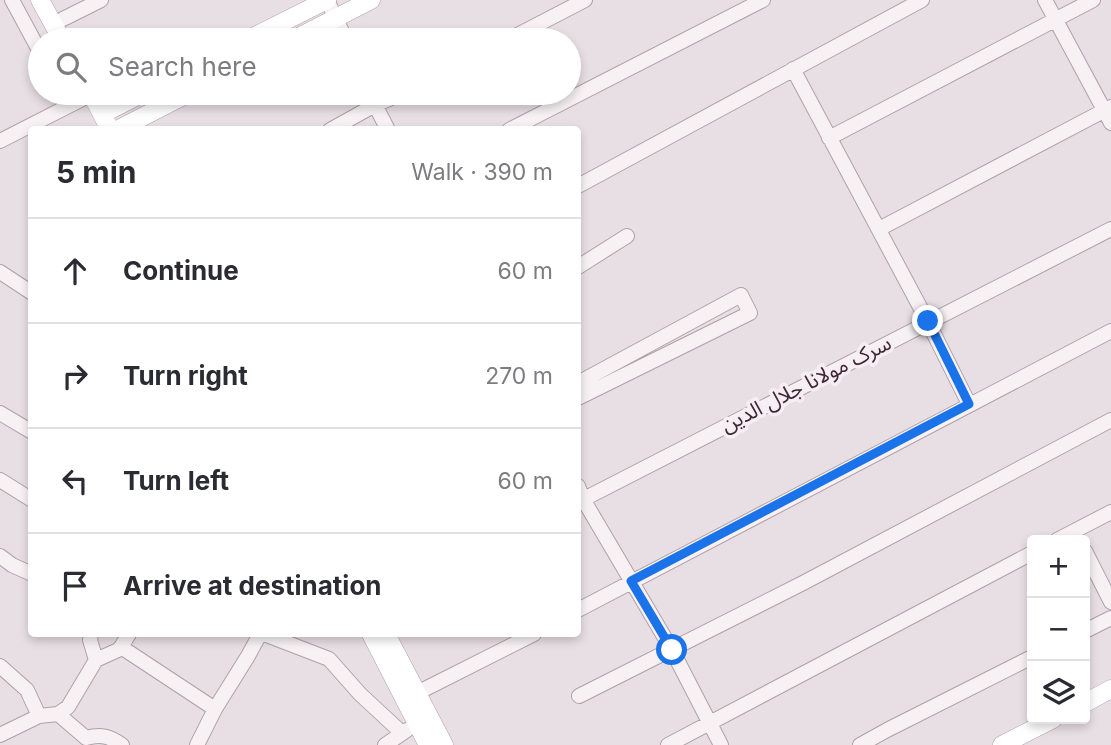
<!DOCTYPE html>
<html lang="en">
<head>
<meta charset="utf-8">
<style>
	:root { --surface:#fff; --page:#f7f7f7; --text:#2b2b33; --muted:#7c7c81; --line:#e1e1e2 }
	body { margin:0; font-family:Inter,"Noto Sans Arabic",sans-serif; background:var(--page); color:var(--text) }
	.controls { position:absolute; right:21px; bottom:21px; display:grid; overflow:hidden; border-radius:7px; box-shadow:0 4px 10px #0003 }
	.controls button { width:63px; height:63px; display:grid; place-items:center; padding:0; border:0; border-bottom:2px solid var(--line); background:var(--surface); color:var(--text); font:35px sans-serif }
	.stop { position:absolute; width:21px; height:21px; margin:-16px; border:5px solid #1a73e8; border-radius:50%; background:#fff }
	.stop.end { background:#1a73e8; border-color:#fff; box-shadow:0 2px 7px #0008 }
	.list { margin:0; padding:0; list-style:none }
	h2 { display:flex; justify-content:space-between; align-items:center; height:91px; margin:0; padding:0 28px; font-size:30px }
	h2 small { font-size:23px; font-weight:400; color:var(--muted) }
	.list li { display:grid; grid-template-columns:46px 1fr auto; gap:21px; align-items:center; box-sizing:border-box; height:105px; padding:0 28px; border-top:2px solid var(--line) }
	.list b { display:block; font-size:26px; white-space:nowrap }
	.list em { font-size:23px; font-style:normal; color:var(--muted) }
	.icon { flex:none; width:38px; height:38px; fill:none; stroke:currentColor; stroke-width:2; stroke-linecap:round; stroke-linejoin:round }
	.map { position:relative; flex:none; width:1111px; height:745px; overflow:hidden }
	.search { position:absolute; background:var(--surface); box-shadow:0 4px 10px #0003; left:28px; top:28px; width:553px; height:77px; display:flex; align-items:center; gap:18px; box-sizing:border-box; padding:0 24px; border-radius:38px; color:var(--muted); font-size:26px }
	.panel { position:absolute; background:var(--surface); box-shadow:0 4px 10px #0003; left:28px; top:126px; width:553px; height:511px; border-radius:7px }
	.map>svg:first-child { display:block }
	.lines { fill:none; stroke-linecap:round; stroke-linejoin:round }
	.minor-casing { stroke:#afa0a8; stroke-width:16 }
	.major-casing { stroke:#b49ea9; stroke-width:19 }
	.minor { stroke:#f7f1f4; stroke-width:14 }
	.major { stroke:#fff; stroke-width:18 }
	.route { stroke:#1a73e8; stroke-width:9 }
	.labels { text-anchor:middle; stroke-width:7; stroke-linejoin:round; paint-order:stroke }
	.street-label { font-size:21px; fill:#3f2733; stroke:#f6eef2 }
</style>
</head>
<body>
<div class="map">
<svg width="1111" height="745" viewBox="0 0 1111 745">
	<rect width="100%" height="100%" fill="#e8dfe4"/>
	<g class="lines">
		<g class="minor-casing">
			<path id="minor" d="M12,0L40,52
				M327,0L346,40
				M1045,0L1111,123
				M63,19L101,0
				M508,40L585,0
				M793,69L928,322L969,404
				M369,93L388,130
				M330,130L375,105L403,93
				M509,130L763,0
				M829,138L1093,0
				M0,141L94,93
				M578,186L922,0
				M879,229L1111,107
				M578,267L627,236
				M0,272L32,293
				M578,383L741,295L750,313L578,398
				M0,413L32,432
				M0,480L32,500
				M578,486L583,499L672,650L721,745
				M578,502L1111,229
				M1057,540L1111,512
				M1085,551L1111,602
				M0,556L12,565L32,574
				M578,610L1111,331
				M1085,631L1111,618
				M264,634L329,659L360,694L402,733
				M121,647L129,634
				M96,660L118,650L121,647L215,709
				M0,666L27,690L39,716
				M417,693L534,634
				M579,696L803,583L1111,420
				M58,714L86,738C101,734 109,736 122,745
				M0,735L39,716L58,714L68,707L96,660L90,640L91,634
				M197,745L215,709L248,656L260,634
				M385,745L407,730
				M668,745L1032,553
				M860,745L887,730L1032,657"/>
		</g>
		<g class="major-casing">
			<path id="major" d="M40,0L62,40
				M247,40L327,0
				M293,40L371,0
				M91,93L107,124
				M102,114L143,93
				M117,130L189,93
				M371,634L428,745
				M386,634L444,745
				M1085,703L1111,689
				M1002,745L1053,719"/>
		</g>
		<use href="#minor" class="minor"/>
		<use href="#major" class="major"/>
	</g>
	<g class="lines">
		<path class="route" d="M672,650L631,581L969,404L928,321"/>
	</g>
	<g class="labels">
		<g class="street-label">
			<text transform="translate(806 384) rotate(-27)" y="7">سرک مولانا جلال الدین</text>
		</g>
	</g>
</svg>
<div class="controls">
<button>+</button>
<button>−</button>
<button><svg class="icon" aria-label="layers" viewBox="0 0 24 24"><path d="M12 4l9 5-9 5-9-5zM3 14l9 5 9-5"/></svg></button>
</div>
<div class="stop" style="left:672px;top:650px"></div>
<div class="stop end" style="left:928px;top:321px"></div>
<div class="search"><svg class="icon" aria-label="search" viewBox="0 0 24 24"><circle cx="10" cy="10" r="6"/><path d="M15 15l6 6"/></svg>Search here</div>
<section class="panel">
<h2>5 min<small>Walk · 390 m</small></h2>
<ul class="list">
<li><svg class="icon" aria-label="ahead" viewBox="0 0 24 24"><path d="M12 20V5M6 11l6-6 6 6"/></svg><div><b>Continue</b></div><em>60 m</em></li>
<li><svg class="icon" aria-label="right" viewBox="0 0 24 24"><path d="M7 20v-9h11M14 6l5 5-5 5"/></svg><div><b>Turn right</b></div><em>270 m</em></li>
<li><svg class="icon" aria-label="left" viewBox="0 0 24 24"><path d="M17 20v-9H6M10 6l-5 5 5 5"/></svg><div><b>Turn left</b></div><em>60 m</em></li>
<li><svg class="icon" aria-label="arrive" viewBox="0 0 24 24"><path d="M6 21V4h12l-3 4 3 4H6"/></svg><div><b>Arrive at destination</b></div></li>
</ul>
</section>
</div>
</body>
</html>
